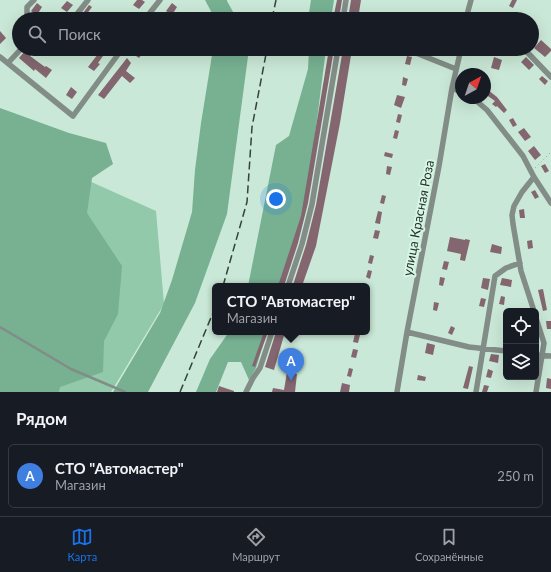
<!DOCTYPE html>
<html lang="ru">
<head>
<meta charset="utf-8">
<style>
	:root { --surface:#171b24; --page:#20242c; --text:#f1f3f6; --muted:#9ea1a6; --line:#363941; --accent:#1a73e8 }
	body { margin:0; font-family:Lato,sans-serif; background:var(--page); color:var(--text) }
	.controls { position:absolute; right:12px; bottom:12px; display:grid; overflow:hidden; border-radius:6px; box-shadow:0 4px 16px #0002 }
	.controls button { width:36px; height:36px; display:grid; place-items:center; padding:0; border:0; border-bottom:1px solid var(--line); background:var(--surface); color:var(--text); font:20px sans-serif }
	.compass { position:absolute; left:455px; top:68px; width:36px; height:36px; border-radius:50%; background:var(--surface); box-shadow:0 4px 16px #0002; rotate:40deg }
	.you { position:absolute; left:276px; top:199px; width:14px; height:14px; margin:-10px; border:3px solid #fff; border-radius:50%; background:#1a73e8; box-shadow:0 0 0 6px #1a73e833 }
	.badge { display:grid; place-items:center; width:26px; height:26px; border-radius:50%; background:var(--accent); color:#fff; font-size:13px; font-weight:700 }
	.pin { position:absolute; translate:-50% -33px; filter:drop-shadow(0 1px 2px #0008) }
	.pin::after { content:''; position:absolute; top:21px; width:14px; height:12px; background:inherit; clip-path:polygon(0 0,100% 0,50% 100%) }
	.popup { position:absolute; left:212px; top:283px; width:158px; height:52px; box-sizing:border-box; display:grid; place-content:center; border-radius:6px; background:var(--surface); filter:drop-shadow(0 1px 3px #0005); font-size:13px; white-space:nowrap; color:var(--muted) }
	.popup b { font-size:15px; color:var(--text) }
	.popup::after { content:''; position:absolute; left:50%; top:100%; margin-left:-8px; border:8px solid transparent; border-top-color:var(--surface) }
	.list { margin:0; padding:0; list-style:none }
	h2 { display:flex; justify-content:space-between; align-items:center; height:52px; margin:0; padding:0 16px; font-size:17px }
	h2 small { font-size:13px; font-weight:400; color:var(--muted) }
	.list li { display:grid; grid-template-columns:26px 1fr auto; gap:12px; align-items:center; box-sizing:border-box; height:64px; margin:0 8px 8px; padding:0 8px; border:1px solid var(--line); border-radius:6px }
	.list b { display:block; font-size:15px; white-space:nowrap }
	.list p { margin:0; font-size:13px; white-space:nowrap; color:var(--muted) }
	.list em { font-size:13px; font-style:normal; color:var(--muted) }
	.icon { flex:none; width:22px; height:22px; fill:none; stroke:currentColor; stroke-width:2; stroke-linecap:round; stroke-linejoin:round }
	.map { position:relative; flex:none; width:551px; height:392px; overflow:hidden }
	.search { position:absolute; background:var(--surface); box-shadow:0 4px 16px #0002; left:12px; right:12px; top:12px; height:44px; display:flex; align-items:center; gap:10px; box-sizing:border-box; padding:0 14px; border-radius:22px; color:var(--muted); font-size:15px }
	.sheet { height:124px; background:var(--surface) }
	nav { display:flex; justify-content:space-around; align-items:center; box-sizing:border-box; height:56px; border-top:1px solid var(--line); background:var(--surface); font-size:11px; color:var(--muted) }
	nav a { display:grid; justify-items:center; gap:2px }
	nav .on { color:var(--accent) }
	.map>svg:first-child { display:block }
	.green { fill:#91c9aa }
	.forest { fill:#77b192 }
	.building { fill:#83666f }
	.lines { fill:none; stroke-linecap:round; stroke-linejoin:round }
	.path { stroke:#889f92; stroke-width:1; stroke-dasharray:1 3; stroke-linecap:butt }
	.lane { stroke:#818d86; stroke-width:2.5 }
	.street { stroke:#818d86; stroke-width:5.5 }
	.rail { stroke:#35433b; stroke-width:1.5; stroke-dasharray:8 4; stroke-linecap:butt }
	.labels { text-anchor:middle; stroke-width:4; stroke-linejoin:round; paint-order:stroke }
	.street-label { font-size:13px; fill:#232f28; stroke:#d7f5e4 }
</style>
</head>
<body>
<div class="map">
<svg width="551" height="392" viewBox="0 0 551 392">
	<rect width="100%" height="100%" fill="#cae8d7"/>
	<path class="green" d="M0,141L156,211L164,304L111,392H0Z"/>
	<path class="forest" d="M205,0H227V1L237,19H215Z
		M311,0H334L331,19H308Z
		M213,49H249L227,214L195,303L148,392H113L160,313L172,280L192,212L195,170L201,123Z
		M309,49H326L305,214L282,286H248L276,145L289,136L308,69Z
		M0,108L69,133L106,143L113,164L92,178L87,213L122,266L118,314L104,341L103,372L60,387L59,392H0Z
		M229,332H267L256,368L249,380L241,362H228L216,392H196L210,359Z"/>
	<path class="building" d="M137,0H142L145,2L139,9L133,5Z
		M337,0H342L339,19H333Z
		M351,0H361L358,19H348Z
		M512,0H517L513,8L509,6Z
		M67,1L73,5L67,12L61,8Z
		M37,3L42,7L37,15L31,11Z
		M172,3L177,7L172,15L166,11Z
		M89,5L92,7L86,15L83,13Z
		M129,13L137,19H124Z
		M0,31L6,38L0,44Z
		M541,40L551,49V51L545,57L534,48Z
		M100,49H108L98,63L100,64L94,71L88,67L98,54L96,53Z
		M137,49H143L145,50L139,58L133,54Z
		M329,49H334L308,203L298,243L284,286H278L301,216Z
		M343,49H352L340,123L323,210L316,246L302,286H297L293,285L306,245L316,205Z
		M25,51L31,55L30,56L45,67L46,66L52,70L46,78L35,69L34,71L19,58Z
		M407,56L412,57L410,65L405,64Z
		M494,57L502,60L499,70L491,68Z
		M526,57L534,65L529,70L521,62Z
		M127,58L131,63L126,71L135,78L130,83L122,76L104,99L98,95Z
		M542,76L548,81L545,85L539,79Z
		M403,77L408,79L406,86L402,85Z
		M71,87L77,92L72,99L66,95Z
		M488,90L497,97L507,110L504,113L497,106L496,107L492,104L495,101L485,94Z
		M397,95L405,97L401,108L394,105Z
		M398,114L402,115L400,123L396,122Z
		M513,118L517,125L513,127L509,120Z
		M524,128L531,137L525,141L518,132Z
		M395,130L399,131L397,139L393,138Z
		M534,146L541,155L535,160L528,151Z
		M385,152L393,154L392,158L384,156Z
		M545,164L549,171L545,173L541,166Z
		M387,166L392,167L390,175L386,174Z
		M535,190L539,197L535,199L531,192Z
		M382,195L386,196L384,204L380,203Z
		M524,209L525,218H520L519,210Z
		M378,211L382,212L380,224L375,223Z
		M375,230L380,231L378,239L373,238Z
		M450,237L465,240V239L470,240L465,261L460,260L461,254L447,251Z
		M532,240L533,248L528,249L527,241Z
		M492,244L502,247L501,254L490,252Z
		M370,255L374,256L372,264L368,263Z
		M444,261L449,262L447,270L442,269Z
		M368,270L372,271L370,279L366,277Z
		M440,277L445,278L443,286L439,285Z
		M483,278L490,279L488,290L481,288Z
		M502,278L512,280L511,287L500,285Z
		M543,289L547,310L543,311L538,290Z
		M501,296L505,297L504,305L499,304Z
		M481,298L486,299L484,307L479,306Z
		M434,302L439,303L437,311L433,310Z
		M546,321H551V329H547Z
		M451,326L455,328L452,335L448,333Z
		M264,332H268L255,367L252,366Z
		M276,332H285L274,370L265,367Z
		M355,334L360,335L358,343L353,342Z
		M427,343L435,345L433,355L425,353Z
		M353,349L358,350L356,358L351,357Z
		M491,354L499,355L498,363L489,361Z
		M469,366L473,367L468,389L463,388Z
		M349,368L353,369L351,377L347,376Z
		M488,369L493,371L491,378L486,377Z
		M287,372L297,374L295,392H272L273,388L284,390Z
		M418,375L426,377L425,381L417,380Z
		M547,378L551,379V389L546,388Z
		M342,383L350,385L349,392H340Z
		M484,385L489,386L487,392H482Z
		M219,386L234,391V392H217Z"/>
	<g class="lines">
		<path class="path" d="M535,168L551,152"/>
		<path class="lane" d="M0,327L71,369L125,392"/>
		<path class="street" d="M27,19V7L34,0
			M73,19L88,0
			M145,19L160,0
			M343,19L346,0
			M467,19L468,11L471,0
			M391,49L416,53L456,69
			M522,49L528,53L551,77
			M0,57L73,116L122,49
			M8,63L21,49
			M452,88L461,92
			M473,98L487,110L523,156L534,177L551,203
			M288,286L302,244L312,204L338,49
			M534,311L521,271L513,224L512,215L514,206L522,192L534,177
			M536,318L544,343L536,392
			M407,332L469,347L506,351
			M536,355L551,356
			M246,392L253,378L260,368L272,332
			M397,392L407,332L439,166L452,88L461,49
			M476,392L495,276L506,268L520,263"/>
		<path class="rail" d="M272,19L276,0
			M223,286L247,202L252,127L267,49
			M180,392L215,308"/>
	</g>
	<g class="labels">
		<g class="street-label">
			<text transform="translate(418 218) rotate(-79)" y="5">улица Красная Роза</text>
		</g>
	</g>
</svg>
<div class="controls">
<button><svg class="icon" aria-label="locate" viewBox="0 0 24 24"><circle cx="12" cy="12" r="6"/><path d="M12 2v4M12 18v4M2 12h4M18 12h4"/></svg></button>
<button><svg class="icon" aria-label="layers" viewBox="0 0 24 24"><path d="M12 4l9 5-9 5-9-5zM3 14l9 5 9-5"/></svg></button>
</div>
<svg class="compass" viewBox="-18 -18 36 36"><path d="M0-13l5 13h-10z" fill="#e53935"/><path d="M0 13l5-13h-10z" fill="#9ea1a6"/></svg>
<div class="you"></div>
<div class="pin badge" style="left:291px;top:381px;background:#3f7fe0">A</div>
<div class="popup"><b>СТО &quot;Автомастер&quot;</b>Магазин</div>
<div class="search"><svg class="icon" aria-label="search" viewBox="0 0 24 24"><circle cx="10" cy="10" r="6"/><path d="M15 15l6 6"/></svg>Поиск</div>
</div>
<section class="sheet">
<h2>Рядом<small></small></h2>
<ul class="list">
<li><span class="badge" style="background:#3f7fe0">A</span><div><b>СТО &quot;Автомастер&quot;</b><p>Магазин</p></div><em>250 m</em></li>
</ul>
</section>
<nav>
<a class="on"><svg class="icon" aria-label="map" viewBox="0 0 24 24"><path d="M3 6l6-2 6 2 6-2v14l-6 2-6-2-6 2zM9 4v14M15 6v14"/></svg>Карта</a>
<a><svg class="icon" aria-label="directions" viewBox="0 0 24 24"><path d="M12 3l9 9-9 9-9-9zM9 14v-3h6M13 9l2 2-2 2"/></svg>Маршрут</a>
<a><svg class="icon" aria-label="saved" viewBox="0 0 24 24"><path d="M7 4h10v16l-5-4-5 4z"/></svg>Сохранённые</a>
</nav>
</body>
</html>
